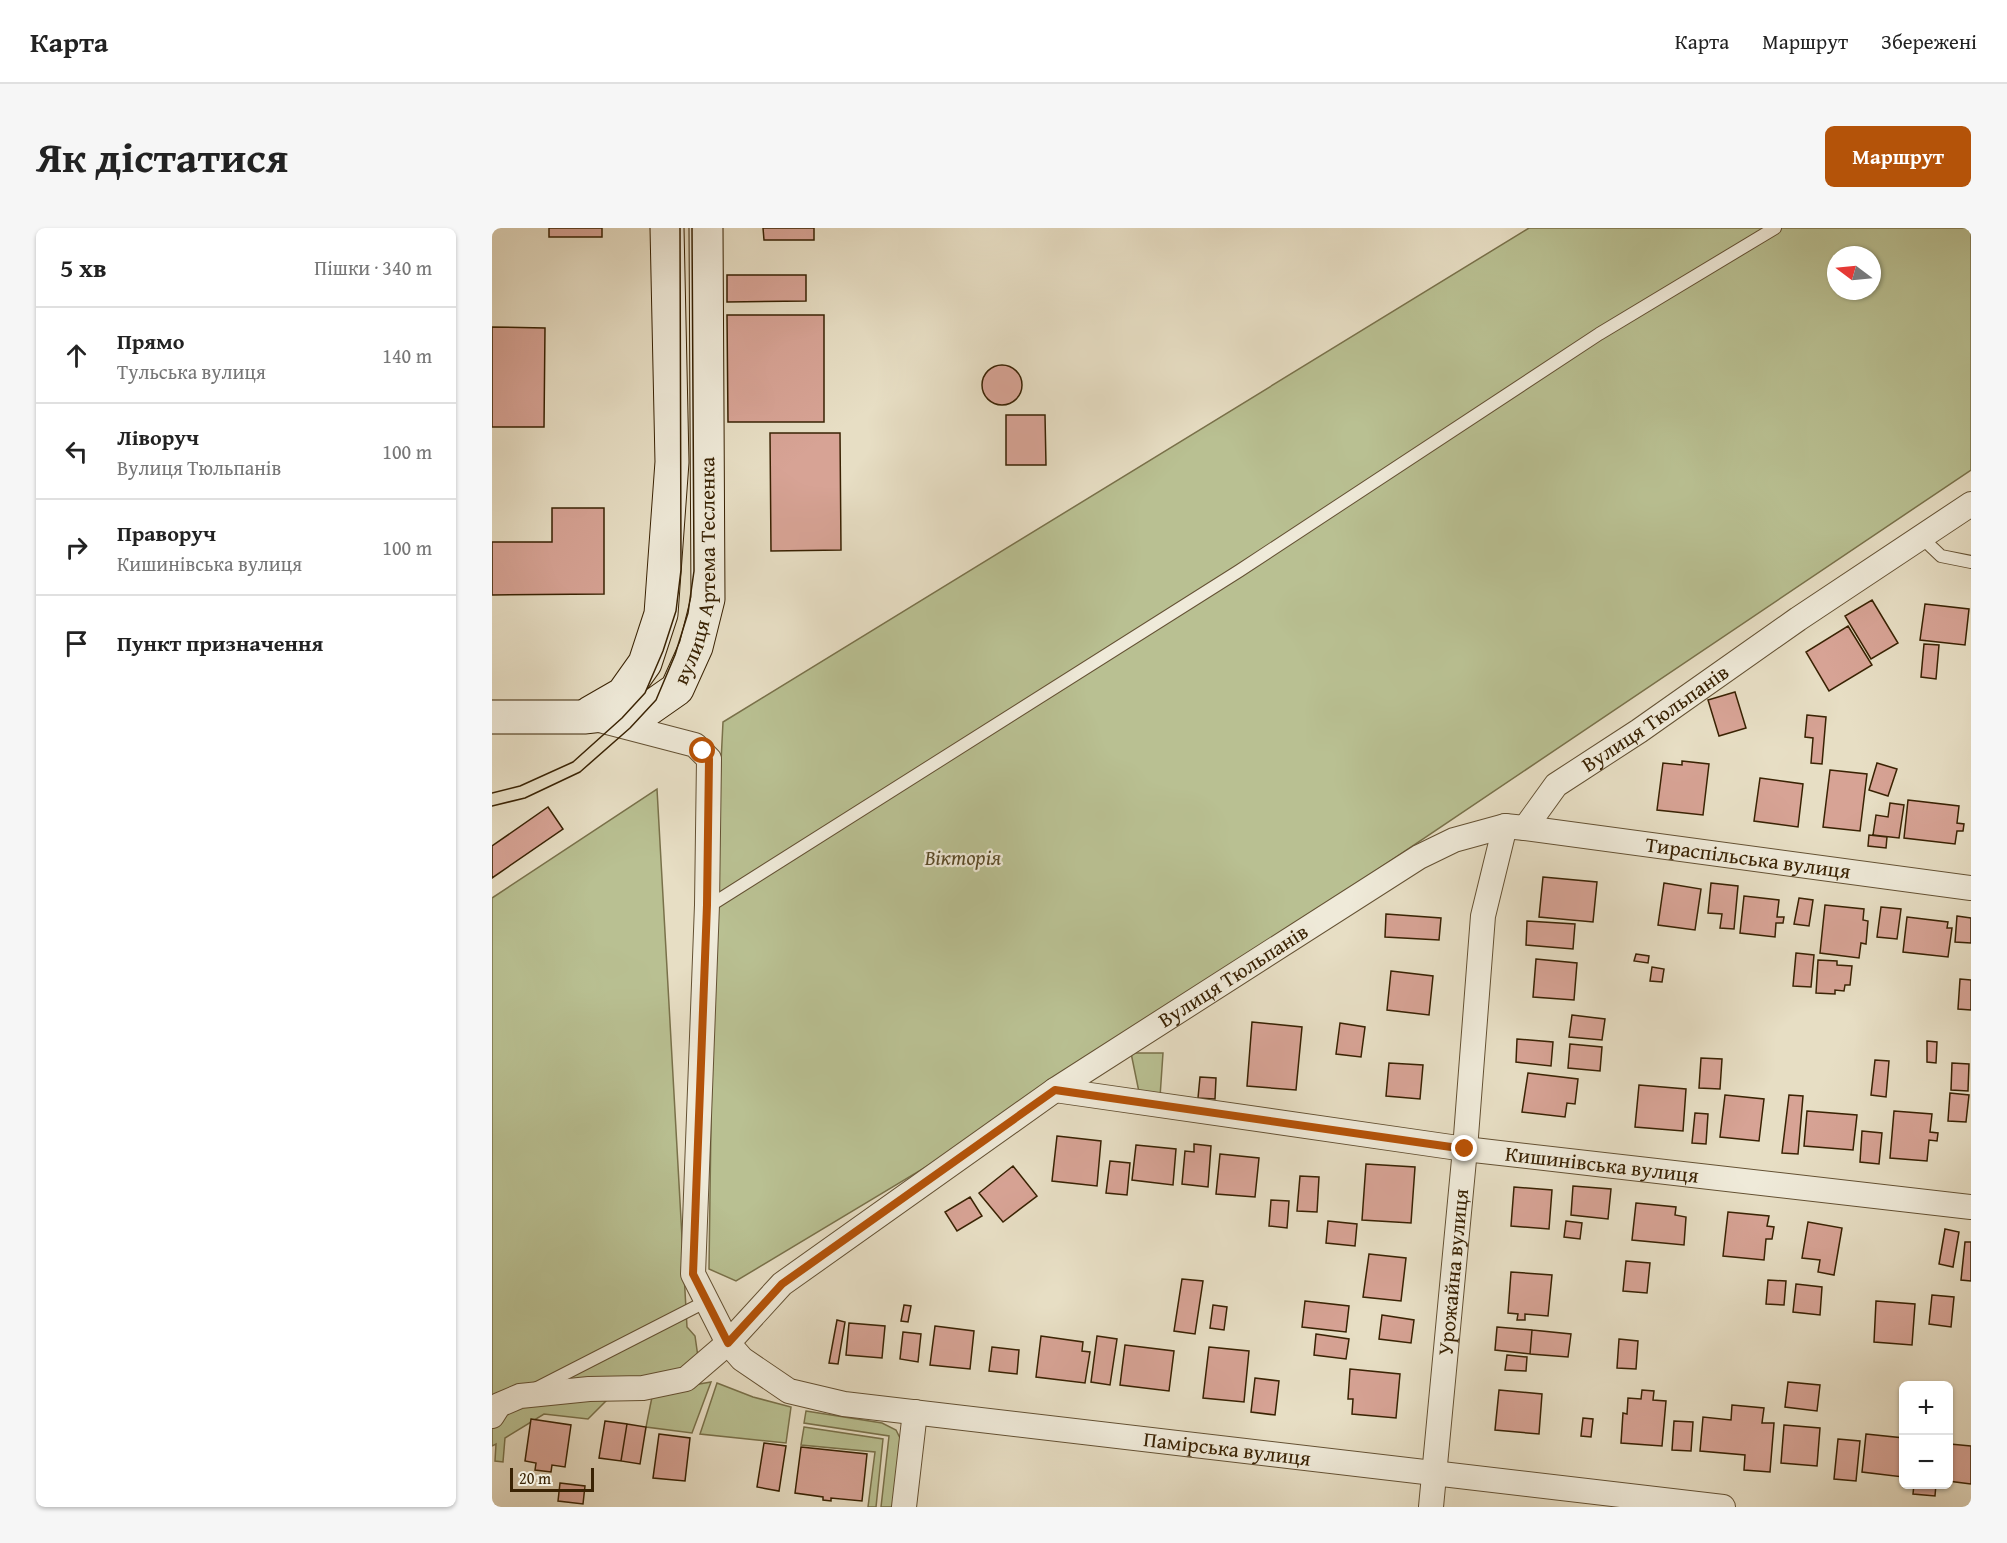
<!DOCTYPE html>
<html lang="uk">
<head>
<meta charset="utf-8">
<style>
	:root { --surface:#fff; --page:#f6f6f6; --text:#222; --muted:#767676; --line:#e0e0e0; --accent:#b45309 }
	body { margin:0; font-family:"Gentium Book Plus",serif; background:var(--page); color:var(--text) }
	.controls { position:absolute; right:18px; bottom:18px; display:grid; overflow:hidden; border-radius:9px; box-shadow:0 2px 4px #0004 }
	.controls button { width:54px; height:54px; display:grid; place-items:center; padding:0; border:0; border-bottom:2px solid var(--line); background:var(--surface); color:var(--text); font:30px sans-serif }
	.compass { position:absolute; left:1335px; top:18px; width:54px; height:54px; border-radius:50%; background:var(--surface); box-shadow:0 2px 4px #0004; rotate:286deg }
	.scale { position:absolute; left:18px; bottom:15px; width:84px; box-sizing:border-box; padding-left:6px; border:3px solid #392203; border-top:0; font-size:16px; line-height:21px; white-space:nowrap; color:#392203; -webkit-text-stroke:4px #efead9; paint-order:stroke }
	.stop { position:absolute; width:18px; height:18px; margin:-14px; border:4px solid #b45309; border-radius:50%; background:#fff }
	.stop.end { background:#b45309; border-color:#fff; box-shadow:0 2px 6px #0008 }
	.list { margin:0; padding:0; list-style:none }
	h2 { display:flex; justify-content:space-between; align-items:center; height:78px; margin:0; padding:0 24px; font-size:26px }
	h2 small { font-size:20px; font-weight:400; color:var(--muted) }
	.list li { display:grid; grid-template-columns:39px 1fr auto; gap:18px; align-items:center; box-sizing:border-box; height:96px; padding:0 24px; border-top:2px solid var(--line) }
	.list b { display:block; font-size:22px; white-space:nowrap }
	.list p { margin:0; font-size:20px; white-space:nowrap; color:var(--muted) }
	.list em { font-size:20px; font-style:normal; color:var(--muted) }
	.icon { flex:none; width:33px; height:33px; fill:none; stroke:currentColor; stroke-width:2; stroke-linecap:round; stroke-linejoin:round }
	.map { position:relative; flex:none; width:1479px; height:1279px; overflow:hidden; border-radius:9px }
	header { display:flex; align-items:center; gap:36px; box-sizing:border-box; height:84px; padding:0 30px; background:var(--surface); border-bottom:2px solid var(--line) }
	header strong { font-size:28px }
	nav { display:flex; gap:33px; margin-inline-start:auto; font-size:21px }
	.intro { display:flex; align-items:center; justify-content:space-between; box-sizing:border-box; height:144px; padding:0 36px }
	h1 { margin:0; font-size:42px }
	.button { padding:15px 27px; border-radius:9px; background:var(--accent); color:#fff; font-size:21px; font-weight:700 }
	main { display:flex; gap:36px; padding:0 36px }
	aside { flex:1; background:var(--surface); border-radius:9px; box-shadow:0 2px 4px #0004 }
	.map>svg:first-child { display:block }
	.green { fill:#b9c092; stroke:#79714a; stroke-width:1.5; fill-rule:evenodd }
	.building { fill:#d7a395; stroke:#392203; stroke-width:1.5 }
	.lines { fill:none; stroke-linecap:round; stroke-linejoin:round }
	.lane-casing { stroke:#645133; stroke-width:14 }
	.street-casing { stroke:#645133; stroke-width:26 }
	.secondary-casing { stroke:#392203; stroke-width:35 }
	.lane { stroke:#efead9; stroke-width:12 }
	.street { stroke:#efead9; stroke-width:24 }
	.secondary { stroke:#efead9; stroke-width:33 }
	.tram { stroke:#392203; stroke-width:1.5 }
	.route { stroke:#b45309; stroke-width:8 }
	.labels { text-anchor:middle; stroke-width:4.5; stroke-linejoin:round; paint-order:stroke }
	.street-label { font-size:21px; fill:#392203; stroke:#efead9 }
	.park-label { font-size:21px; font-style:italic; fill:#594a27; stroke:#efead9 }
</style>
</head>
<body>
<header>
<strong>Карта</strong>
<nav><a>Карта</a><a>Маршрут</a><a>Збережені</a></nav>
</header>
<div class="intro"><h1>Як дістатися</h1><a class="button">Маршрут</a></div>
<main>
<aside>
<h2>5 хв<small>Пішки · 340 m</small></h2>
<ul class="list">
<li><svg class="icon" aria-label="ahead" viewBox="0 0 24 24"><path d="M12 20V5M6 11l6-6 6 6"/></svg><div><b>Прямо</b><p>Тульська вулиця</p></div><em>140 m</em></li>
<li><svg class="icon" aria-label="left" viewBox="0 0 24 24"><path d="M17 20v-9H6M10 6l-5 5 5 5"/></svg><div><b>Ліворуч</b><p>Вулиця Тюльпанів</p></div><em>100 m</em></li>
<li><svg class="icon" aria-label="right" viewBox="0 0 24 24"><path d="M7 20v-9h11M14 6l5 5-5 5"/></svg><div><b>Праворуч</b><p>Кишинівська вулиця</p></div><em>100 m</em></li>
<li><svg class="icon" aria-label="arrive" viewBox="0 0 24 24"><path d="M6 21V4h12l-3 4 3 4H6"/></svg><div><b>Пункт призначення</b></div></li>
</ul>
</aside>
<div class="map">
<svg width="1479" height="1279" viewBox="0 0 1479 1279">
	<rect width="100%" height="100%" fill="#e7dec4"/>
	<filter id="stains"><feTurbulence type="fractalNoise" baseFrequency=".00333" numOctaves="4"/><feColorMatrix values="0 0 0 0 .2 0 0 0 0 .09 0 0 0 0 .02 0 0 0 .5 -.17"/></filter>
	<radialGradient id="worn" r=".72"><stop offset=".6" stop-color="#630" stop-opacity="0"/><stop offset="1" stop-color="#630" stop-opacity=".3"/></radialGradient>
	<path class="green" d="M1037,0H1479V242L527,883L244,1053L217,1041L222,675L231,494ZM1344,27H1380V63H1344Z
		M165,561L195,1099L203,1108L206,1129L194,1144L119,1168L96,1191L52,1186L13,1210L11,1234L3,1233L4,1216L0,1218V670Z
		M639,825H671L668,869H648Z
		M219,1154L200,1205L154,1199L161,1164Z
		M225,1155L261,1169L299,1179L294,1215L208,1206Z
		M314,1183L390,1195L404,1202L409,1212L401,1279H389L397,1208L312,1195Z
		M312,1199L391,1211L384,1279H376L383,1224L309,1217Z"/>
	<path class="building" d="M57,0H110V9H57Z
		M271,0H322V12H272Z
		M235,47H314V73L235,74Z
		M235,87H332V194H236Z
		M0,99L53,100L52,199H0Z
		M490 157a20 20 0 1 1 40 0a20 20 0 1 1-40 0Z
		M514,187H553L554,237H514Z
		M278,205H348L349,322L279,323Z
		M60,280H112V366L0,367V314H60Z
		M1380,372L1406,415L1379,431L1353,388Z
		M1433,376L1477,381L1473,417L1428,412Z
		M1356,398L1380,437L1337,463L1314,424Z
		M1432,416L1447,417L1444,451L1429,449Z
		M1243,464L1254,500L1227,508L1216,472Z
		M1315,487L1334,489L1330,536L1319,535L1321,510L1313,509Z
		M1190,533L1217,536L1211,587L1165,582L1171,535L1190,537Z
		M1385,535L1405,541L1396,568L1377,562Z
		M1338,542L1375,546L1368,603L1331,599Z
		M1268,550L1311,556L1306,599L1262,593Z
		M1416,572L1467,578L1465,595L1472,596L1471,603H1465L1463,616L1412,610Z
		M1398,575L1412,577L1407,610L1381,607L1384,587L1396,589Z
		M56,579L71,601L0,650V618Z
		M1377,607L1395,609L1394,620L1376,618Z
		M1051,649L1105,654L1101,694L1047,689Z
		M1172,655L1209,661L1203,702L1166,697Z
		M1219,655L1246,658L1242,701L1228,700L1230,686L1216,685Z
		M1252,668L1287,672L1285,689H1292L1291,695H1284L1283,709L1248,705Z
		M1307,670L1321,672L1317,698L1302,696Z
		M1333,677L1372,681L1371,692L1376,693L1374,716L1369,715L1367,730L1328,725Z
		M1389,679L1409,681L1405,711L1385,709Z
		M894,686L949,690L947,712L893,709Z
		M1465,688L1479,690V715L1463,714Z
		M1415,689L1456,694L1455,700H1460L1456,729L1411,724Z
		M1035,693L1083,696L1081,721L1034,717Z
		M1304,725L1322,727L1319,759L1301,758Z
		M1144,726L1157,728L1156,735L1142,733Z
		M1044,731L1085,735L1082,772L1041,769Z
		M1326,732L1345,733V737L1360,738L1358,757H1353L1352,763L1343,762V766L1324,765Z
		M1160,739L1172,741L1170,754L1158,753Z
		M899,743L941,748L937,787L895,782Z
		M1468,751L1479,752V782L1466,781Z
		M1080,787L1113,791L1110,812L1077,809Z
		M760,794L810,799L804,862L755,858Z
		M848,795L873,799L869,829L844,826Z
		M1025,811L1061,814L1059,838L1024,834Z
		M1435,813L1445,814L1444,835L1435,834Z
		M1078,816L1110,819L1108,843L1076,840Z
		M1209,830L1230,831L1228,861L1207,860Z
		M1383,832L1397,833L1394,869L1379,867Z
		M897,835L931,837L928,871L894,868Z
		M1460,835L1477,836L1476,863L1459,862Z
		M1036,845L1086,851L1083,876L1075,875L1073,889L1030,884Z
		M708,849L724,850L723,871L706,870Z
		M1147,857L1194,861L1191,903L1143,899Z
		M1458,865L1477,867L1474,894L1456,893Z
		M1233,867L1272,871L1267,913L1228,909Z
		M1297,867L1311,868L1306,926L1290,925Z
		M1315,883L1365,887L1361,922L1312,918Z
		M1402,883L1440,886L1438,904L1446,905L1445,913L1437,912L1435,933L1398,930Z
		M1203,885L1216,886L1214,916L1200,915Z
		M1370,903L1390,905L1387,936L1368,934Z
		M565,908L609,913L605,958L560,953Z
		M702,916L719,918L716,959L690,956L693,923L702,924Z
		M644,917L684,921L681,957L640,952Z
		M728,926L767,930L763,969L724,966Z
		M618,933L638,935L635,967L614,965Z
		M874,936L923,939L919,995L870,992Z
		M521,938L545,968L511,994L487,965Z
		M808,948L827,949L825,984L805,983Z
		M1081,958L1119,961L1116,991L1079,987Z
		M1022,959L1060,962L1057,1001L1019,998Z
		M478,969L490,988L465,1003L453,984Z
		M779,972L797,973L795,1000L777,998Z
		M1144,975L1184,979L1183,987L1194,989L1192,1017L1140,1012Z
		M1236,984L1277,988L1275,998L1282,999L1280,1011H1274L1272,1032L1231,1028Z
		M836,993L865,996L863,1018L834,1015Z
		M1074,993L1090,995L1088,1011L1072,1009Z
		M1316,994L1350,1000L1342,1047L1326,1044L1328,1032L1310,1030Z
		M1453,1001L1467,1004L1461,1039L1447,1036Z
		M1473,1014H1479V1053L1469,1052Z
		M877,1026L914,1030L909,1073L871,1069Z
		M1134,1033L1158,1035L1155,1065L1131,1063Z
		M1019,1044L1060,1047L1056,1088L1033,1086V1092H1025L1026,1086L1016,1085Z
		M690,1051L711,1053L703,1106L682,1103Z
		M1276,1052L1294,1053L1292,1077L1274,1076Z
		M1304,1056L1330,1059L1328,1087L1301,1084Z
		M1440,1067L1462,1069L1459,1099L1437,1096Z
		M813,1073L857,1078L854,1104L810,1099Z
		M1384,1073L1423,1076L1420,1117L1382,1114Z
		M412,1077L419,1078L416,1094L409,1093Z
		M721,1077L735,1079L732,1102L718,1100Z
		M890,1087L922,1092L919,1115L887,1111Z
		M345,1092L353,1094L346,1136L337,1135Z
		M357,1095L393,1098L390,1130L354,1127Z
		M443,1098L482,1103L478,1141L438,1137Z
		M1005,1099L1040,1102L1038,1126L1003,1122Z
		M1040,1102L1079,1106L1076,1129L1038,1126Z
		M411,1104L429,1106L426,1134L408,1131Z
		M824,1106L857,1111L854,1131L822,1127Z
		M549,1108L591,1114L590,1123L598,1124L593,1155L544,1149Z
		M605,1108L625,1111L618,1157L599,1154Z
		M1127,1111L1146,1113L1144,1141L1125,1140Z
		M633,1117L682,1123L677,1163L628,1157Z
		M500,1119L527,1122L525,1146L497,1143Z
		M717,1119L757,1123L752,1174L711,1170Z
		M1015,1127L1035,1129L1034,1143L1013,1142Z
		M858,1141L908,1146L904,1190L860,1186L861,1171H856Z
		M763,1150L787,1153L783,1187L759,1184Z
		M1296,1154L1328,1157L1325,1183L1293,1179Z
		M1007,1162L1050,1166L1047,1206L1003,1202Z
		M1150,1162L1162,1163L1161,1172L1174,1173L1170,1218L1129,1215L1131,1185L1135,1186L1136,1170L1149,1171Z
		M1240,1177L1272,1180L1270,1195H1282L1278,1244L1252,1242L1253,1227L1208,1223L1211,1189L1239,1192Z
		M1091,1190L1101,1191L1099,1209L1089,1208Z
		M39,1191L79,1197L73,1239L60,1237L59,1244L43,1242L44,1235L33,1233Z
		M113,1193L135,1196L129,1233L107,1230Z
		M1182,1193L1201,1194L1199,1223L1180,1222Z
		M135,1196L154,1199L148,1236L129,1233Z
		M1292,1197L1328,1200L1325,1238L1289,1235Z
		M167,1206L198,1210L193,1253L161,1250Z
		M1374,1206L1412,1210L1411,1249L1370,1244Z
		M1346,1211L1368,1213L1364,1253L1342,1251Z
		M272,1215L294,1218L287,1263L265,1259Z
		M1458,1216L1479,1218V1256L1456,1253Z
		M309,1219L375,1226L370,1273L339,1270V1273L331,1272V1269L303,1265Z
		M68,1255L93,1258L91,1276L66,1273Z
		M1422,1256H1444L1443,1268L1421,1266Z"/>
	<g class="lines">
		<g class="lane-casing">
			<path id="lane" d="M1428,308L1449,328L1479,334
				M215,677L222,675L747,343L1107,106L1283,0
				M45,1160L215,1073"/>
		</g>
		<g class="street-casing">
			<g id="street">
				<path id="s1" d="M107,492L203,517L217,531L215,677L201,1046L236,1115L250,1131L297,1163L352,1176L1231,1279"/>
				<path id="s2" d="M1033,600L1479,660"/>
				<path id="s3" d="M563,862L973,921L1479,979"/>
				<path id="s4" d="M0,1188L7,1177L28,1168L97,1161L151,1160L194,1151L236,1115L290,1056L563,862L927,629L962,612L1013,598L1033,600L1064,557L1147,503L1306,391L1479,276"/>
				<path d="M412,1279L423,1184"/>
				<path id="s5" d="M939,1279L973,921L991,688L1013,598"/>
			</g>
		</g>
		<g class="secondary-casing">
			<g id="secondary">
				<path d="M98,485L131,466L153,435L169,386L180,234L175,0"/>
				<path id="s6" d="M0,489H92L155,482L185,461L204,419L216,371L214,0"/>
			</g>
		</g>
		<use href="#lane" class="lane"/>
		<use href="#street" class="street"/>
		<use href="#secondary" class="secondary"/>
		<path class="tram" d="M0,565L28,558L81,534L130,490L153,465L171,423L184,383L189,342L188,0
			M0,578L33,570L88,544L138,500L164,472L183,427L196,385L202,343L200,0"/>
	</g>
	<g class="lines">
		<path class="route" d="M211,523L217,531L215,677L201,1046L236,1115L290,1056L563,862L973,921"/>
	</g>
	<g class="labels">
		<g class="street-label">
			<text dy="7" stroke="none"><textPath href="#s6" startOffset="314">вулиця Артема Тесленка</textPath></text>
			<text dy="7" stroke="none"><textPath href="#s4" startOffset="1390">Вулиця Тюльпанів</textPath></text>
			<text dy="7" stroke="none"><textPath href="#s2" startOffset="225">Тираспільська вулиця</textPath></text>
			<text dy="7" stroke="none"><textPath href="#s4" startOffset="885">Вулиця Тюльпанів</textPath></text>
			<text dy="7" stroke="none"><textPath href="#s3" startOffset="552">Кишинівська вулиця</textPath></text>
			<text dy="7" stroke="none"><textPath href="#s5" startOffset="236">Урожайна вулиця</textPath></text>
			<text dy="7" stroke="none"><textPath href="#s1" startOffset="1232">Памірська вулиця</textPath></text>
		</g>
		<g class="park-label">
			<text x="471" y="637">Вікторія</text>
		</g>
	</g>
	<rect width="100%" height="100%" filter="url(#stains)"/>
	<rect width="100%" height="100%" fill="url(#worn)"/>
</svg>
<div class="controls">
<button>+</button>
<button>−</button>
</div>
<svg class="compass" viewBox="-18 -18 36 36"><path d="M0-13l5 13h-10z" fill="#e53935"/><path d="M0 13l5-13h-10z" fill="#767676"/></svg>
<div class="scale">20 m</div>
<div class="stop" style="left:211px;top:523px"></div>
<div class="stop end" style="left:973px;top:921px"></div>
</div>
</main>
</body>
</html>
